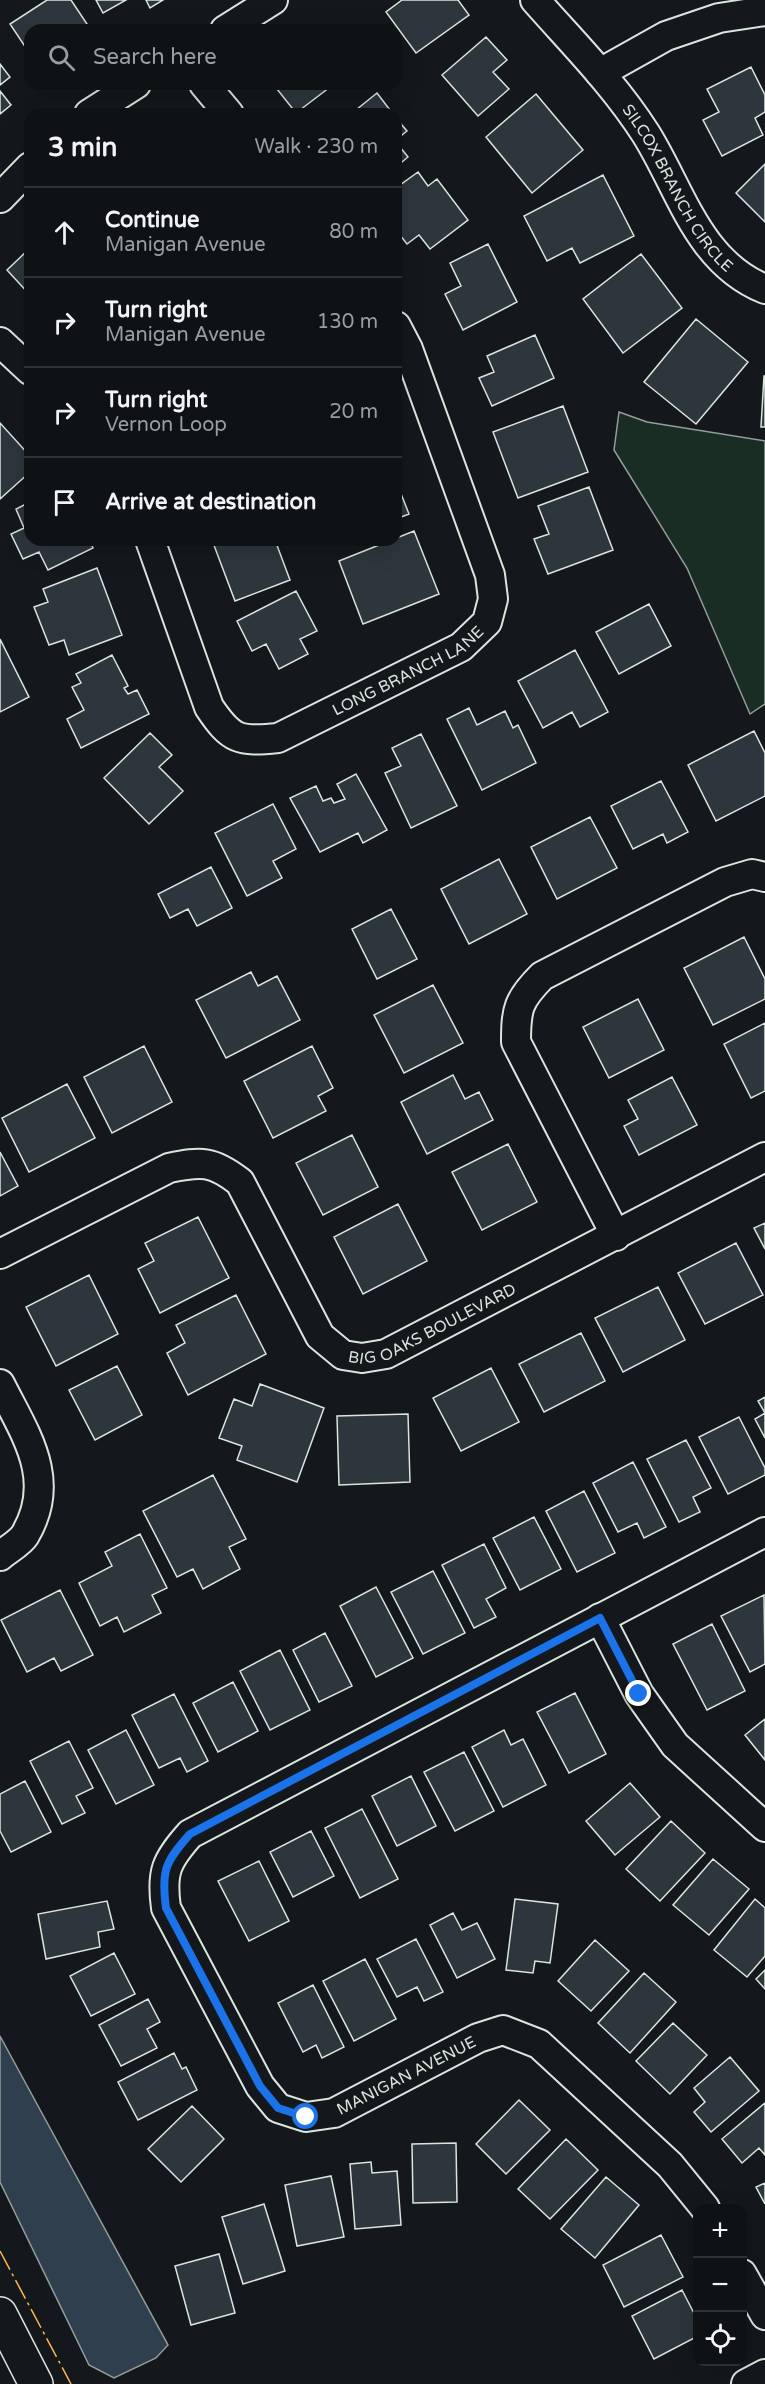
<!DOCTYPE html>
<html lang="en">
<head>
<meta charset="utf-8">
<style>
	:root { --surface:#0f1215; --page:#1d2022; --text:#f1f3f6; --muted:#9b9ea0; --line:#2f3234 }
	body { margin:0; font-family:"Varela Round",sans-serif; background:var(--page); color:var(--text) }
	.controls { position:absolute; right:18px; bottom:18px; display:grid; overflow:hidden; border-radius:12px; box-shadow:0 6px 24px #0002 }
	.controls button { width:54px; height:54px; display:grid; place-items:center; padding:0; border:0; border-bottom:2px solid var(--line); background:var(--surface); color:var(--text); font:30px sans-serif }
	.stop { position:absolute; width:18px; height:18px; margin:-14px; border:4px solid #1a73e8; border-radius:50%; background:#fff }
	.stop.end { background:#1a73e8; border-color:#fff; box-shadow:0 2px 6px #0008 }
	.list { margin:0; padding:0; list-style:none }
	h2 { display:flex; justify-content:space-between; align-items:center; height:78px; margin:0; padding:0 24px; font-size:26px }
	h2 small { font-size:20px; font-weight:400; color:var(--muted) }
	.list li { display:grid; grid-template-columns:39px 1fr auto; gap:18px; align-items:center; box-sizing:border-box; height:90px; padding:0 24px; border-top:2px solid var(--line) }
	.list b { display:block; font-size:22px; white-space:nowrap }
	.list p { margin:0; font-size:20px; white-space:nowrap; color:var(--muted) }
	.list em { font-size:20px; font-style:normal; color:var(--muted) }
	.icon { flex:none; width:33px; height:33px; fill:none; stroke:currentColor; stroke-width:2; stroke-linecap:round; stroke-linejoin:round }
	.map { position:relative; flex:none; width:765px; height:2384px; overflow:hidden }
	.search { position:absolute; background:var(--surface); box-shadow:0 6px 24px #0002; left:24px; top:24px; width:378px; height:66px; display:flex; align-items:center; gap:15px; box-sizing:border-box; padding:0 21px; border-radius:18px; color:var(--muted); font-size:22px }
	.panel { position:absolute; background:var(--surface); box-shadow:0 6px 24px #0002; left:24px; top:108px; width:378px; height:438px; border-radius:18px }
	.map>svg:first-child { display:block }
	.green { fill:#1a2d24; stroke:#939e99; stroke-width:1.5 }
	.water { fill:#2f3f4d; stroke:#939e99; stroke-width:1.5 }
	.building { fill:#2c363c; stroke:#d8e6dc; stroke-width:1.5 }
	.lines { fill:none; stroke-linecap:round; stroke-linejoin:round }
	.minor-casing { stroke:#d8e6dc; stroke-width:32 }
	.major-casing { stroke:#d8e6dc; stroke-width:36 }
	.minor { stroke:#14181c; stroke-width:28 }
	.major { stroke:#14181c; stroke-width:33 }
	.power { stroke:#ffb74d; stroke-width:1.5; stroke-dasharray:21 4.5 3 4.5; stroke-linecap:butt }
	.route { stroke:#1a73e8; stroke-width:8 }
	.labels { text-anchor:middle; stroke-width:4.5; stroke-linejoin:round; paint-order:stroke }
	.street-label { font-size:16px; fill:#d8e6dc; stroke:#14181c }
</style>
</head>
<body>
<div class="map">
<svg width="765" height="2384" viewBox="0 0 765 2384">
	<rect width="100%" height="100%" fill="#14181c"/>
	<path class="green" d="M619,412L647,422L765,441V704L750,714L687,568L614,450Z"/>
	<path class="water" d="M0,2036L168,2345L156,2358L114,2378L89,2365L0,2182Z"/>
	<path class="building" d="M47,0H71L91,30H30V54L10,24Z
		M96,0H126L103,13Z
		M146,0H163L150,8Z
		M402,0H458L469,15L416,53L386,12Z
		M486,37L507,60L493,72L509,89L478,116L442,75Z
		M0,64L10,77L0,85Z
		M751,67L765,95V112L755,118L763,135L722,156L703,120L719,112L707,89Z
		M273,84H334L296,113Z
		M0,91L11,105L0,114Z
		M377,93L393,114H351Z
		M536,94L583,150L532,193L486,137Z
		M396,118L407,131L396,140Z
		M396,142L408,157L396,167Z
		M765,164V222L736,193Z
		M418,172L428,186L437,179L468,220L430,249L419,235L407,244L396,230V188Z
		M603,175L634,236L580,263L572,248L547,261L524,216Z
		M488,244L517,302L463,330L445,294L461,286L450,263Z
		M30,248V295L7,270Z
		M641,254L682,308L623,353L583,299Z
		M696,319L748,362L696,424L644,382Z
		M535,335L554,378L492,406L479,378L494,372L487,356Z
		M764,376H765V427H761Z
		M563,406L588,472L518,498L493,432Z
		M0,423L30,456V472L0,499Z
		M396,481L409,514L396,519Z
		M589,487L613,550L548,574L534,539L549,534L538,506Z
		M30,502V540H89L93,548L48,570L39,552L23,559L11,534L24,528L16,509Z
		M414,531L439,594L363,624L339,561Z
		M212,540H275L290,580L235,601Z
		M97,568L122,635L69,655L64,640L49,645L34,607L48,602L43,589Z
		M296,591L317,631L300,639L308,654L279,669L266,644L252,651L237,621Z
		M649,604L671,646L619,674L596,632Z
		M0,639L29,697L0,712Z
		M575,650L608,712L580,727L572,712L543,728L518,681Z
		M112,655L128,686L124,688L128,694L137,690L149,714L81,748L67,719L84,710L72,687L81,683L76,674Z
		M469,708L477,725L505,711L513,728L518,725L536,763L482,790L447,719Z
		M754,731L765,753V796L716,821L688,765Z
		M150,733L172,755L159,767L183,791L149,824L104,778Z
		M421,734L457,806L411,828L385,773L401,766L392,748Z
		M356,774L387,830L363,843L358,833L320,852L290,798L316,786L323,801L331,798L334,803L345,799L337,784Z
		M661,781L688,832L667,843L663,834L633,849L611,806Z
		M273,804L296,849L273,861L282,878L247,896L215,833Z
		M590,817L617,868L557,899L531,847Z
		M499,859L527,914L469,944L441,889Z
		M211,867L232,908L197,926L188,909L170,918L158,894Z
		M391,909L417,959L377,979L352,929Z
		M744,937L765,979V999L713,1025L684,968Z
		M251,972L258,986L277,976L300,1020L226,1058L196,1000Z
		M433,985L463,1043L404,1073L374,1015Z
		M638,999L664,1050L609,1078L583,1027Z
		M765,1023V1091L751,1098L724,1044Z
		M144,1046L172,1102L112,1133L84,1077Z
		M312,1046L333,1088L318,1096L326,1111L273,1138L244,1081Z
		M453,1075L465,1099L479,1092L493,1120L427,1154L401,1102Z
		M672,1077L697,1125L639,1155L624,1126L638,1119L628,1100Z
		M67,1084L95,1138L29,1172L2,1118Z
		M352,1135L378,1187L323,1215L296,1163Z
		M508,1144L537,1202L482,1230L452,1172Z
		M0,1152L18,1186L0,1196Z
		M398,1204L427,1261L363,1294L334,1237Z
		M198,1217L229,1278L160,1313L138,1269L154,1261L145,1243Z
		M765,1223V1249L754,1228Z
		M736,1243L763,1295L705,1324L678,1273Z
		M89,1275L118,1334L56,1366L26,1307Z
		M658,1287L685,1340L623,1372L595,1318Z
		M236,1295L266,1354L188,1395L167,1353L185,1343L176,1325Z
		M581,1333L605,1381L544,1412L519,1364Z
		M117,1366L142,1415L95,1440L69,1390Z
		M491,1368L519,1422L461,1451L433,1398Z
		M260,1384L324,1408L297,1482L237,1460L242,1446L219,1438L234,1399L252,1406Z
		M765,1397V1438L755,1419L765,1413L758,1401Z
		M408,1414L410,1482L339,1485L337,1416Z
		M739,1417L765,1468V1475L728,1494L699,1437Z
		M686,1440L711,1488L693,1497L700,1512L679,1522L647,1459Z
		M633,1462L666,1527L644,1538L637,1523L618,1532L593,1483Z
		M213,1475L246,1539L229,1547L240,1569L203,1589L193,1569L177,1577L143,1511Z
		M584,1491L615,1553L577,1572L546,1511Z
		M534,1517L561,1569L520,1590L493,1538Z
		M140,1534L167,1588L152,1595L161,1613L124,1632L117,1617L100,1626L79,1583L112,1566L105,1552Z
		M484,1544L506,1588L486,1599L496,1617L474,1628L442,1565Z
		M433,1571L465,1633L423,1654L391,1592Z
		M376,1587L413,1658L376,1677L340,1606Z
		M60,1590L93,1655L61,1671L54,1658L27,1672L1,1620Z
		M764,1595L765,1664L750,1672L721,1616Z
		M712,1624L745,1691L707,1710L673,1644Z
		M325,1633L352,1686L319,1702L293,1650Z
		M280,1650L310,1710L270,1730L240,1671Z
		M233,1682L258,1731L218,1752L193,1703Z
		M575,1693L606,1754L569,1773L537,1712Z
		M174,1694L208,1761L187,1772L180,1758L159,1768L132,1715Z
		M765,1719V1760L745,1735Z
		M126,1730L154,1785L116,1804L88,1750Z
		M504,1730L511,1745L523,1739L546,1785L503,1807L472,1747Z
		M69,1741L93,1788L76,1796L85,1813L62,1824L30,1761Z
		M464,1752L494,1811L455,1831L424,1772Z
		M411,1776L436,1826L397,1846L372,1796Z
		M25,1781L51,1832L11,1852L0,1831V1794Z
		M630,1783L660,1817L615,1855L586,1821Z
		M362,1809L398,1879L360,1898L325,1828Z
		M671,1821L705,1853L660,1901L626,1869Z
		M311,1831L334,1876L293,1897L270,1852Z
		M713,1859L749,1889L709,1935L673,1905Z
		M259,1861L289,1921L249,1941L218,1881Z
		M515,1899L558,1904L550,1963L535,1961L533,1973L506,1970Z
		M755,1899L765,1908V1956L747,1977L714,1950Z
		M107,1901L114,1929L98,1932L100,1947L46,1959L38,1914Z
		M453,1913L462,1930L477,1923L495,1959L457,1978L430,1925Z
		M416,1939L443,1992L424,2001L417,1987L397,1997L377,1959Z
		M595,1940L629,1971L591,2011L558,1981Z
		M114,1953L135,1994L91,2016L70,1976Z
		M365,1959L396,2019L354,2041L323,1981Z
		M765,1970V1989L756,1979Z
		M644,1973L676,2002L630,2053L598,2023Z
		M313,1985L344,2047L322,2058L316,2045L303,2052L278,2003Z
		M148,1999L160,2022L147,2029L157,2048L121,2066L99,2025Z
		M673,2023L707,2055L670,2094L636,2061Z
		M174,2053L182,2069L186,2067L197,2090L138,2120L118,2082Z
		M730,2057L759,2091L711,2132L694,2112L705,2102L694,2088Z
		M519,2100L550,2130L506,2174L476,2144Z
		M765,2103V2155L759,2148L742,2163L722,2139Z
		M192,2106L224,2139L181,2182L148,2149Z
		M566,2139L598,2170L550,2219L518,2189Z
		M456,2143L457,2202L413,2203L412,2144Z
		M371,2162L372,2173L397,2171L401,2225L355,2229L350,2164Z
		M331,2176L344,2237L297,2246L285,2185Z
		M606,2177L639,2205L595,2258L561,2229Z
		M765,2183V2204L756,2187Z
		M264,2204L285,2271L243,2284L222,2217Z
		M661,2235L683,2277L624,2307L603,2265Z
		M219,2254L235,2313L191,2325L175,2266Z
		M682,2290L698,2321V2336L654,2359L632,2316Z"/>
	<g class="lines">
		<g class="minor-casing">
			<g id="minor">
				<path id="s1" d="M535,0C573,43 615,85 646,134C681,190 698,262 765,289"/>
				<path d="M225,30L273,0"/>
				<path d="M600,73L666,36L719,18L765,11"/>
				<path d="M204,84L229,114"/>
				<path d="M89,114L136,84"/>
				<path d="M0,198L30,167"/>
				<path d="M0,342L30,370"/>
				<path id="s2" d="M150,540L209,707C231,740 239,742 278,738L461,647L487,622L493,599L490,575L408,349L396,326"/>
				<path d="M616,1236L516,1042C516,1009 518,1000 542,976L725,882L752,874L765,877"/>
				<path id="s3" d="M0,1254L169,1168C202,1161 213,1161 240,1182L320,1336L343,1355L362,1358L386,1354L765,1157"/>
				<path d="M0,1384C25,1434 58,1479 25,1535C20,1543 7,1550 0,1556"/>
				<path d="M600,1618L639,1694L675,1745L765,1827"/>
				<path d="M705,2208L670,2165L539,2044L503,2030L478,2038L334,2113L306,2117L278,2108L260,2086L166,1908C161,1872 166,1861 190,1834L765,1532"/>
				<path d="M742,2274L765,2315"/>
				<path d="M746,2384L765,2374"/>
			</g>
		</g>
		<g class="major-casing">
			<path id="major" d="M0,2314L36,2384"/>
		</g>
		<use href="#minor" class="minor"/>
		<use href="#major" class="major"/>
		<path class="power" d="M0,2251L71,2384"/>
	</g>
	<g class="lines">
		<path class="route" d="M306,2117L278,2108L260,2086L166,1908C161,1871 165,1862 190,1834L600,1618L639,1694"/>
	</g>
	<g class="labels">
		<g class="street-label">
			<text dy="6" stroke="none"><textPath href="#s1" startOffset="237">SILCOX BRANCH CIRCLE</textPath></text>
			<text dy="6" stroke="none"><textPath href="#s2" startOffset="406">LONG BRANCH LANE</textPath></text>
			<text dy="6" stroke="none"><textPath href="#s3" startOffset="566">BIG OAKS BOULEVARD</textPath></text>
			<text transform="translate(406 2075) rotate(-27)" y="6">MANIGAN AVENUE</text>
		</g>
	</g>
</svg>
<div class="controls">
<button>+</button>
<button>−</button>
<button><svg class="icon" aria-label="locate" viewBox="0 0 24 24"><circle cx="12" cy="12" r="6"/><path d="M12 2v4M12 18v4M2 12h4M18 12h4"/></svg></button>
</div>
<div class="stop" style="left:306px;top:2117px"></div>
<div class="stop end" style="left:639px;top:1694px"></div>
<div class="search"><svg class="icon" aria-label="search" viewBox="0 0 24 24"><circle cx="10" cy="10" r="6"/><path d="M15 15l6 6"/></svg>Search here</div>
<section class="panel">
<h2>3 min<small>Walk · 230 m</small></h2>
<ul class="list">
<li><svg class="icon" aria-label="ahead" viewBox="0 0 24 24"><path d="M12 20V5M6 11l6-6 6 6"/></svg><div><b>Continue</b><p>Manigan Avenue</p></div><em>80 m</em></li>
<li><svg class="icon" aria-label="right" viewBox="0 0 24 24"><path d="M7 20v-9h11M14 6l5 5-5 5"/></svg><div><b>Turn right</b><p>Manigan Avenue</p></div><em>130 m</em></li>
<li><svg class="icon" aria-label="right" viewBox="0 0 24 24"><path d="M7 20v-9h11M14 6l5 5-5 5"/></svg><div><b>Turn right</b><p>Vernon Loop</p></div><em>20 m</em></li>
<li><svg class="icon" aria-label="arrive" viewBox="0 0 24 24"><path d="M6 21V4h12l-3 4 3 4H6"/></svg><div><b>Arrive at destination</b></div></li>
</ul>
</section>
</div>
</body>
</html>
